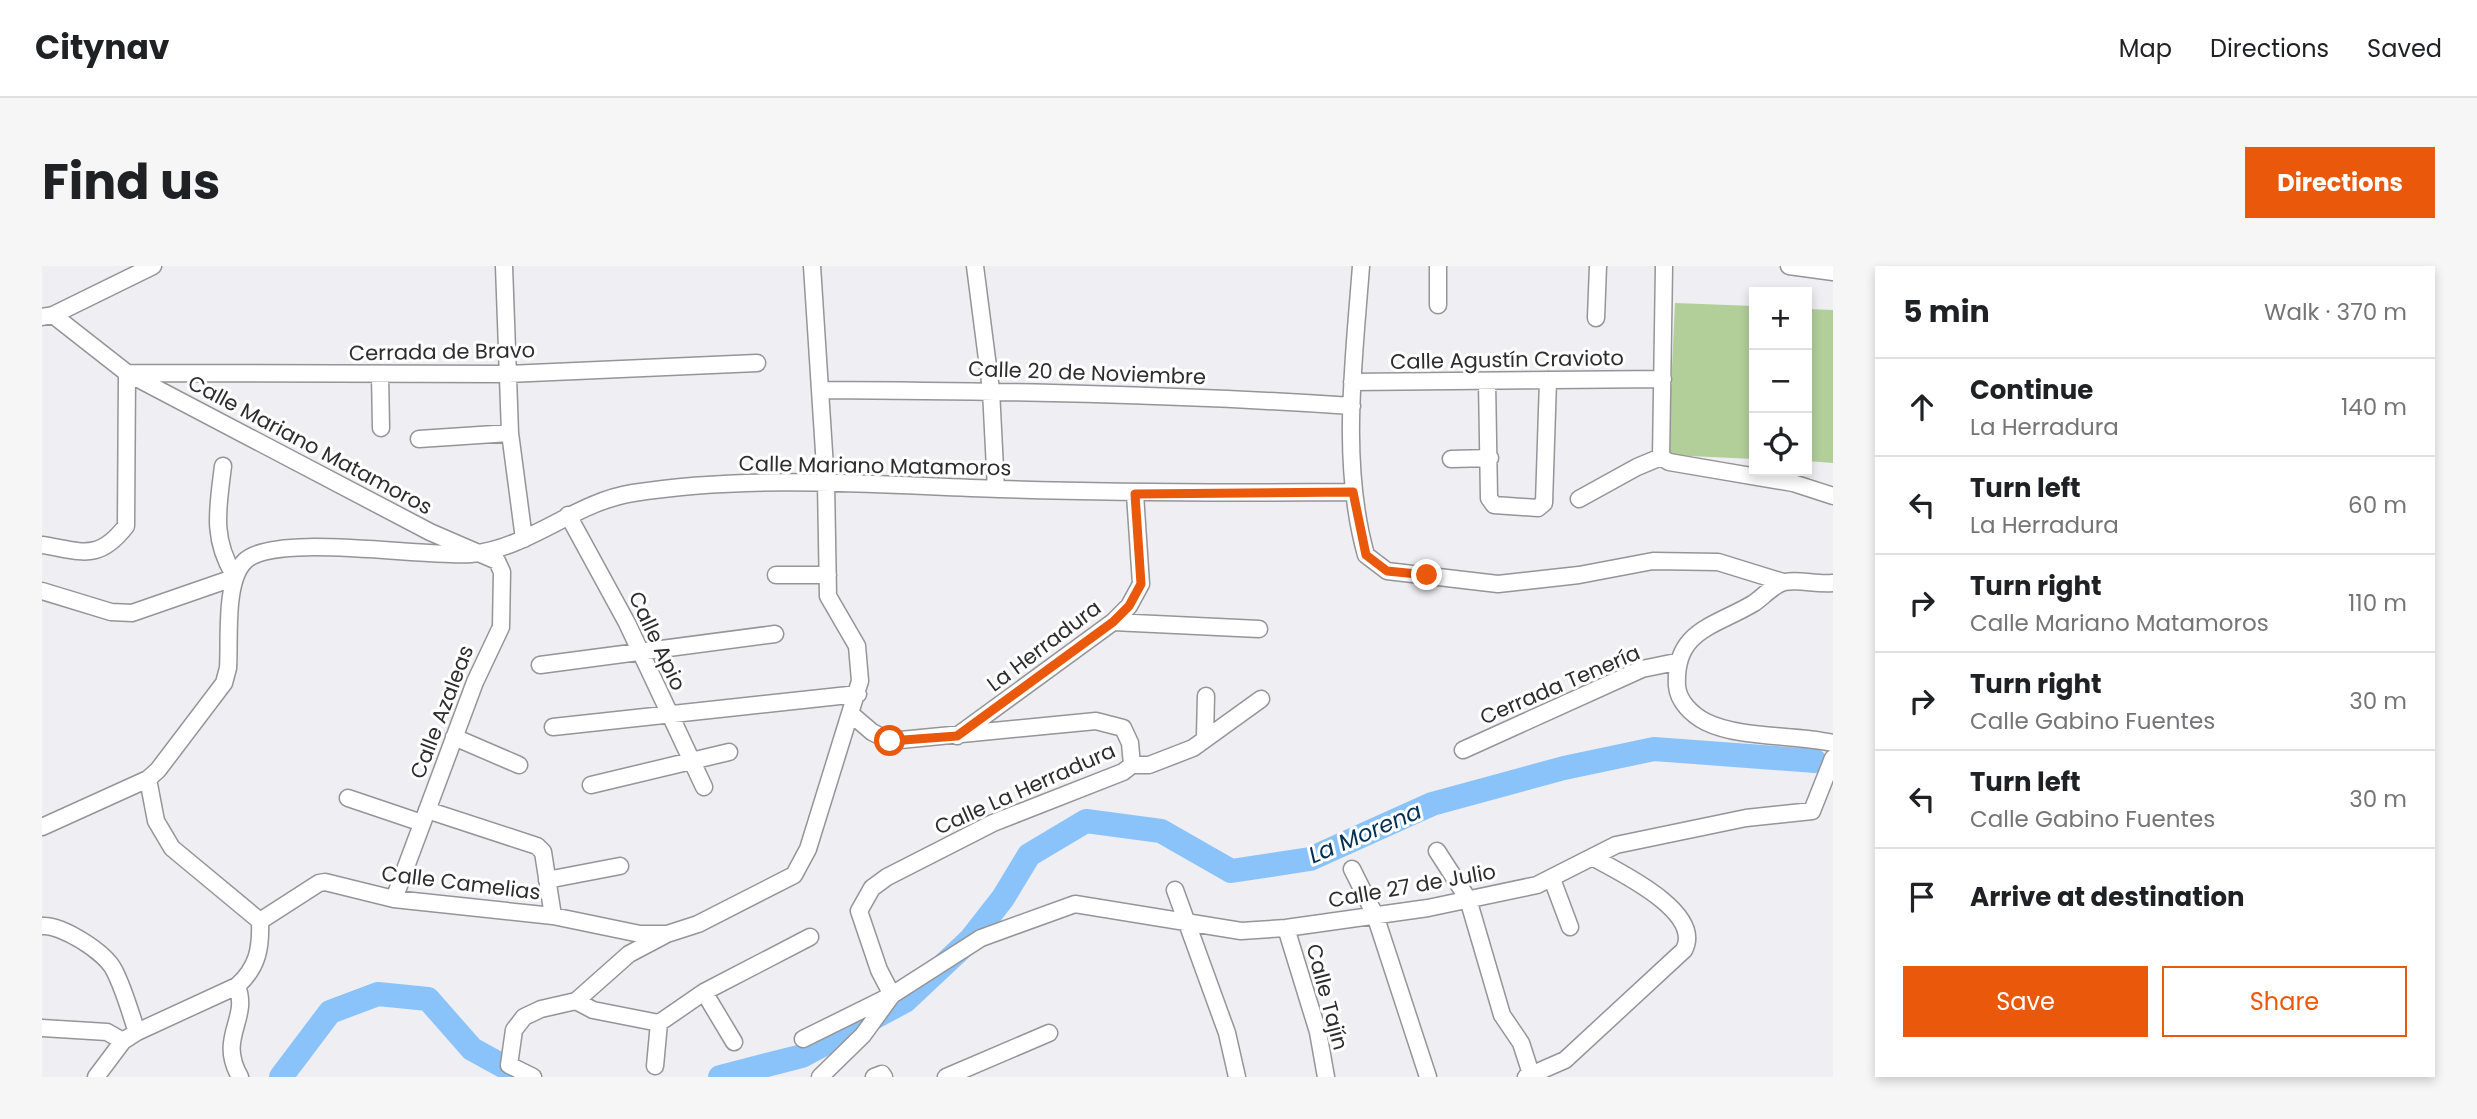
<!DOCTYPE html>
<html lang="en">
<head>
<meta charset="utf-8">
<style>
	:root { --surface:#fff; --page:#f6f6f6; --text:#202124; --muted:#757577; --line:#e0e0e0; --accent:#ea580c }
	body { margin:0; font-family:Poppins,sans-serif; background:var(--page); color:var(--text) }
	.controls { position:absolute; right:21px; top:21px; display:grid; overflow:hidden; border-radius:0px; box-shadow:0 4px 10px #0003 }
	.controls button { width:63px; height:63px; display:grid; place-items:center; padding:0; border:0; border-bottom:2px solid var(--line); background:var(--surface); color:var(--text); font:35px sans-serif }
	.stop { position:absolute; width:21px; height:21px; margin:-16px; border:5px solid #ea580c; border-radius:50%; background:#fff }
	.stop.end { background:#ea580c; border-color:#fff; box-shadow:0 2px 7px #0008 }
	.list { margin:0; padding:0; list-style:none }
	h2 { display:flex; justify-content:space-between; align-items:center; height:91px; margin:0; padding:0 28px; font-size:30px }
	h2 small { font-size:23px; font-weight:400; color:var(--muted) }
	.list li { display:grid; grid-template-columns:46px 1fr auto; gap:21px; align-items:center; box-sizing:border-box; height:98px; padding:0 28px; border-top:2px solid var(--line) }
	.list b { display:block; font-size:26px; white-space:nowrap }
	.list p { margin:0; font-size:23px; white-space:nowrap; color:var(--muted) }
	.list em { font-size:23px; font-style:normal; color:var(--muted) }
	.actions { display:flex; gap:14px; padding:21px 28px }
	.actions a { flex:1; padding:16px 0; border:2px solid var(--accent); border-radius:0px; text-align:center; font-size:24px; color:var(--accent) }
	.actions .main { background:var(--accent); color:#fff }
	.icon { flex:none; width:38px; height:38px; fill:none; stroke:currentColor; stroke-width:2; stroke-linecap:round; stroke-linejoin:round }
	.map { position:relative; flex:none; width:1791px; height:811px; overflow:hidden; border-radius:0px }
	header { display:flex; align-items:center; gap:42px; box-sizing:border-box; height:98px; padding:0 35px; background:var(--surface); border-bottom:2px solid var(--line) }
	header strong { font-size:33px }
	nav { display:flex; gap:38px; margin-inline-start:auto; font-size:24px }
	.intro { display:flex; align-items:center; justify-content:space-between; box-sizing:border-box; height:168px; padding:0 42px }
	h1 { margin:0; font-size:49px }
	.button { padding:18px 32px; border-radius:0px; background:var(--accent); color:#fff; font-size:24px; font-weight:700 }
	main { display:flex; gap:42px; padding:0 42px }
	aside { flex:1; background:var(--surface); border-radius:0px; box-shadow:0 4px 10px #0003 }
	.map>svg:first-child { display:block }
	.green { fill:#b2cf9a }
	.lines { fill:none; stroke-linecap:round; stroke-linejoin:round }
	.river { stroke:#89c3f9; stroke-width:24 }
	.street-casing { stroke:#959498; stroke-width:19 }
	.street { stroke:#fff; stroke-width:16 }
	.route { stroke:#ea580c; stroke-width:9 }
	.labels { text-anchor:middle; stroke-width:6; stroke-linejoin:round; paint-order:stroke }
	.street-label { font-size:21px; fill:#2d2d2e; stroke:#fff }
	.water-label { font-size:23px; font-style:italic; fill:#033052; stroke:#fff }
</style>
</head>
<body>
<header>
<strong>Citynav</strong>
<nav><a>Map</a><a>Directions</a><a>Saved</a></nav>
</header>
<div class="intro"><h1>Find us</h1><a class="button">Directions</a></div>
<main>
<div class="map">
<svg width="1791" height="811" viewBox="0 0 1791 811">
	<rect width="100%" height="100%" fill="#efeef2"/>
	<path class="green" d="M1633,37L1712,40V193L1626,189Z
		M1765,43L1791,44V197L1765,195Z"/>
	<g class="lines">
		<path class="river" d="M239,811L288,746L336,728L386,733L430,783L481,811
			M678,811L760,790L863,735L929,673L961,632L987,589L1044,555L1119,565L1189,605L1268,593L1390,538L1522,502L1612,483L1773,495"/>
		<g class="street-casing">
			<path id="street" d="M462,0L468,167L482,273
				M933,0L949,124L954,223
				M1319,0C1312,95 1298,196 1324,289L1345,305L1456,318L1537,309L1611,295L1676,296L1741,316
				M1396,0V39
				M1747,0L1791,6
				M11,49L85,107L388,266L455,295L460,306L459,361L433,416L352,633
				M0,51L11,49L111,0
				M1554,52L1556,0
				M338,108L339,162
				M1445,115L1447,232L1452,239L1496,242L1502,237L1506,114
				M1310,116L1621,113
				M779,124C956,125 1133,128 1310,140
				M377,173L468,167
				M1619,191L1622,0
				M1619,191L1627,196L1751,217L1791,230
				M1409,193L1448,192
				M181,200C176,242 169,271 192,309
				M1537,233L1595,201L1619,191
				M526,249L585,357L662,521
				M0,279C40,285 56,296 84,260L85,107L465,108L715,97
				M734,309H786
				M1791,317C1775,319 1758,313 1743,316C1732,318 1721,331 1712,337C1672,361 1632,364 1635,420C1636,435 1650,449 1664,456C1699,473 1752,468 1791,477
				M0,325L69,346L90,347L191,312
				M1071,356L1217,363
				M498,399L733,368
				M809,448L830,466L848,475L1054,455L1081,462L1088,477L1090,499
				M511,461L816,428
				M915,470L1071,356L1087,340L1099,318L1093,228
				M1163,470L1164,430
				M412,471L477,499
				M1421,484L1600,403L1634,396
				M549,519L687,486
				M306,532L380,557
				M385,544L495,580L501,586L511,650
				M0,561L106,513L116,504L182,417L186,402C188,374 182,315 203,295C232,266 384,292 429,288C488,282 533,236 591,227C712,208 836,219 957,223C1075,227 1193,227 1311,226
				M1395,585L1426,633L1460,749L1479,777L1490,811
				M1310,603L1333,649L1386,811
				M1510,613L1528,661
				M505,614L578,600
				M1133,624L1185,767L1195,811
				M218,655L277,617L283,616L352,633L511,650L598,668H625L656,658L752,609L766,583L818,415L815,380L786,330L784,217L770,0
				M0,660C19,658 63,686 72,704C82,723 88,746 95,766
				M1244,662L1276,766L1284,811
				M195,720C208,754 175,771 198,811
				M662,726L692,776
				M534,735L551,744L617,757L662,726L768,671
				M0,762L65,766L81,775
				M761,773L850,729L837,704L817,645L830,622L845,611L951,557L1081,506L1090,499H1107L1151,482L1219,433
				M613,800L617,757
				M54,811L81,775L95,766L195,720C216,701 219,682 218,655L130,582L114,555L106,513
				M491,811L467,799L472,764L482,751L499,743L534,735L587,688L623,669
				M778,811L821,769L850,729L939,672L1033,638L1199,665L1244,662L1386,642L1495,619L1574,579L1704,552L1770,545L1791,492
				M832,811L840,808L842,811
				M904,811L1007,767
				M1484,811L1523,794L1642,684C1662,646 1577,606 1550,591"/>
		</g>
		<use href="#street" class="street"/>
	</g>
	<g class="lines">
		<path class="route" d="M848,475L915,470L1071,356L1087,340L1099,318L1093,228L1311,226L1324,289L1345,305L1385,309"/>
	</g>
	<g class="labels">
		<g class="street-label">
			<text transform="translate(400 86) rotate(-1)" y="7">Cerrada de Bravo</text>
			<text transform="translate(1465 94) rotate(-1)" y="7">Calle Agustín Cravioto</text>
			<text transform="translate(1045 107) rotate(2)" y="7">Calle 20 de Noviembre</text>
			<text transform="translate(268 179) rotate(28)" y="7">Calle Mariano Matamoros</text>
			<text transform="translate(833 200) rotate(1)" y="7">Calle Mariano Matamoros</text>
			<text transform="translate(615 375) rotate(65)" y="7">Calle Apio</text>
			<text transform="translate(1002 380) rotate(-37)" y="7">La Herradura</text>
			<text transform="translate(1518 419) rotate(-23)" y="7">Cerrada Tenería</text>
			<text transform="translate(400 446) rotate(-69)" y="7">Calle Azaleas</text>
			<text transform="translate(983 523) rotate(-24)" y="7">Calle La Herradura</text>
			<text transform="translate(419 617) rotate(7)" y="7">Calle Camelias</text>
			<text transform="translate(1370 620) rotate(-10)" y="7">Calle 27 de Julio</text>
			<text transform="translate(1285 731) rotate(75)" y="7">Calle Tajín</text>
		</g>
		<g class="water-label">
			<text transform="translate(1323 567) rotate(-23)" y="8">La Morena</text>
		</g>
	</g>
</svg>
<div class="controls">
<button>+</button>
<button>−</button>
<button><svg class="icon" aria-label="locate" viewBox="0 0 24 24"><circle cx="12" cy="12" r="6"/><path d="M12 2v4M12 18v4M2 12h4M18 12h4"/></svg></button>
</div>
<div class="stop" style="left:848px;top:475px"></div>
<div class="stop end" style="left:1385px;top:309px"></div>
</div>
<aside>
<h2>5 min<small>Walk · 370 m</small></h2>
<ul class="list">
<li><svg class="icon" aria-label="ahead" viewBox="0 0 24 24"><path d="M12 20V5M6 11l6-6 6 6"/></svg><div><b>Continue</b><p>La Herradura</p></div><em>140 m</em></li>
<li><svg class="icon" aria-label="left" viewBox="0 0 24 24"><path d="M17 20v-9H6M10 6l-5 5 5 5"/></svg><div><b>Turn left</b><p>La Herradura</p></div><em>60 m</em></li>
<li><svg class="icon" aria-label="right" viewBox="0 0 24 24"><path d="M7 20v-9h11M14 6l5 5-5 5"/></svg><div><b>Turn right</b><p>Calle Mariano Matamoros</p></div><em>110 m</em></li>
<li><svg class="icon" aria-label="right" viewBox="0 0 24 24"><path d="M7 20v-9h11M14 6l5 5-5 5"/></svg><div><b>Turn right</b><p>Calle Gabino Fuentes</p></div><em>30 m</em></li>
<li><svg class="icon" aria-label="left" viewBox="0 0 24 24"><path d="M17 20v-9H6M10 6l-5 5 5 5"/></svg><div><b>Turn left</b><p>Calle Gabino Fuentes</p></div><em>30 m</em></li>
<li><svg class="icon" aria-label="arrive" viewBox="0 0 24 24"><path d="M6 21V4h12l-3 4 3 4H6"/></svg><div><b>Arrive at destination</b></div></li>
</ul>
<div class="actions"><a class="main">Save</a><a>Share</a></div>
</aside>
</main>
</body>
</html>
